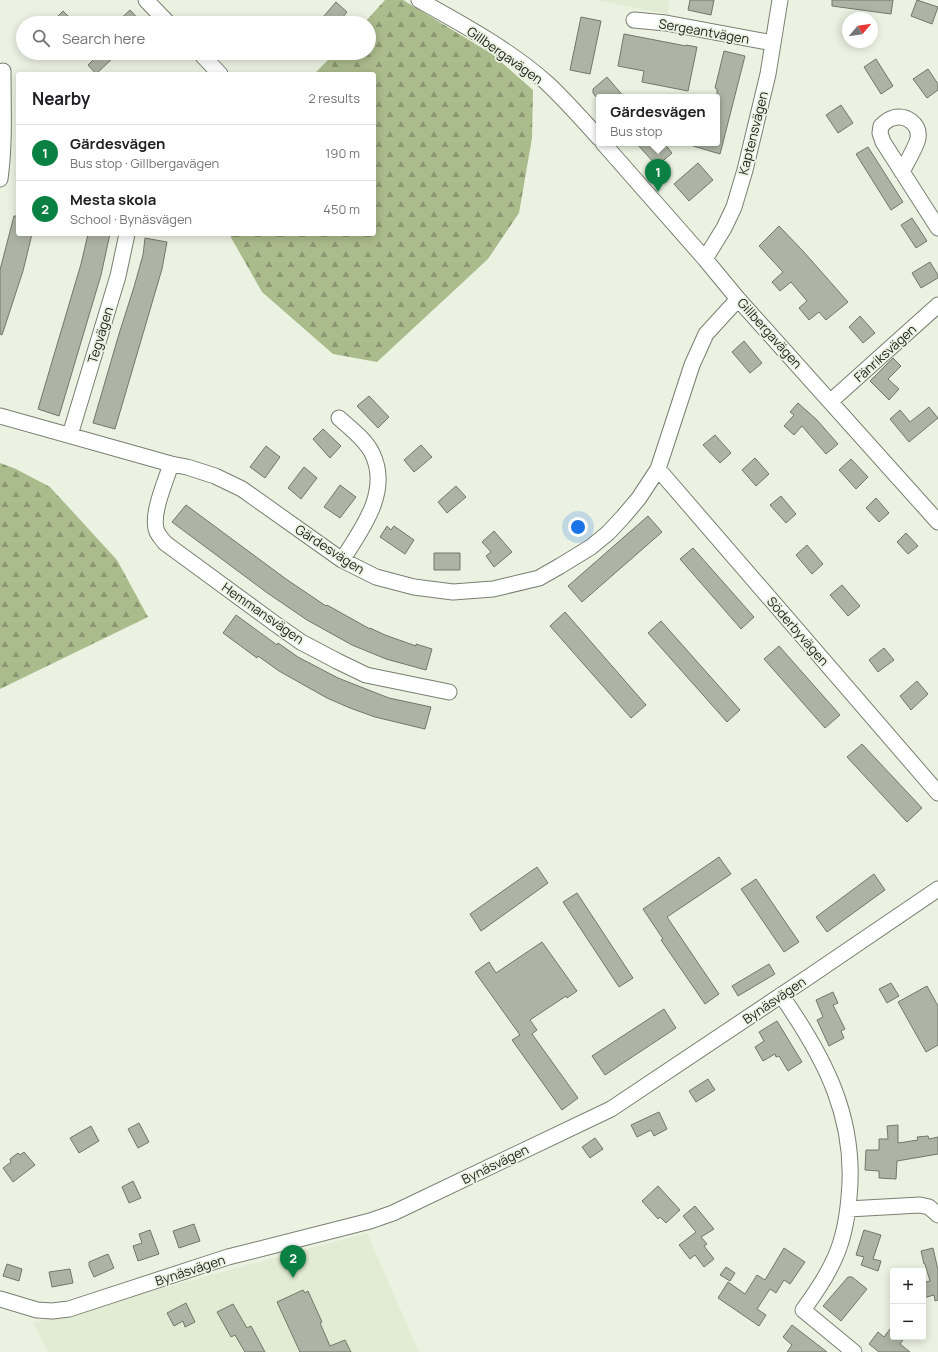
<!DOCTYPE html>
<html lang="en">
<head>
<meta charset="utf-8">
<style>
	:root { --surface:#fff; --page:#f2f2f2; --text:#202124; --muted:#757577; --line:#e0e0e0; --accent:#0b8043 }
	body { margin:0; font-family:Manrope,sans-serif; background:var(--page); color:var(--text) }
	.controls { position:absolute; right:12px; bottom:12px; display:grid; overflow:hidden; border-radius:4px; box-shadow:0 2px 10px #0003 }
	.controls button { width:36px; height:36px; display:grid; place-items:center; padding:0; border:0; border-bottom:1px solid var(--line); background:var(--surface); color:var(--text); font:20px sans-serif }
	.compass { position:absolute; left:842px; top:12px; width:36px; height:36px; border-radius:50%; background:var(--surface); box-shadow:0 2px 10px #0003; rotate:61deg }
	.you { position:absolute; left:578px; top:527px; width:14px; height:14px; margin:-10px; border:3px solid #fff; border-radius:50%; background:#1a73e8; box-shadow:0 0 0 6px #1a73e833 }
	.badge { display:grid; place-items:center; width:26px; height:26px; border-radius:50%; background:var(--accent); color:#fff; font-size:13px; font-weight:700 }
	.pin { position:absolute; translate:-50% -33px; filter:drop-shadow(0 1px 2px #0008) }
	.pin::after { content:''; position:absolute; top:21px; width:14px; height:12px; background:inherit; clip-path:polygon(0 0,100% 0,50% 100%) }
	.popup { position:absolute; left:596px; top:94px; width:124px; height:52px; box-sizing:border-box; display:grid; place-content:center; border-radius:4px; background:var(--surface); filter:drop-shadow(0 1px 3px #0005); font-size:13px; white-space:nowrap; color:var(--muted) }
	.popup b { font-size:15px; color:var(--text) }
	.popup::after { content:''; position:absolute; left:50%; top:100%; margin-left:-8px; border:8px solid transparent; border-top-color:var(--surface) }
	.list { margin:0; padding:0; list-style:none }
	h2 { display:flex; justify-content:space-between; align-items:center; height:52px; margin:0; padding:0 16px; font-size:17px }
	h2 small { font-size:13px; font-weight:400; color:var(--muted) }
	.list li { display:grid; grid-template-columns:26px 1fr auto; gap:12px; align-items:center; box-sizing:border-box; height:56px; padding:0 16px; border-top:1px solid var(--line) }
	.list b { display:block; font-size:15px; white-space:nowrap }
	.list p { margin:0; font-size:13px; white-space:nowrap; color:var(--muted) }
	.list em { font-size:13px; font-style:normal; color:var(--muted) }
	.icon { flex:none; width:22px; height:22px; fill:none; stroke:currentColor; stroke-width:2; stroke-linecap:round; stroke-linejoin:round }
	.map { position:relative; flex:none; width:938px; height:1352px; overflow:hidden }
	.search { position:absolute; background:var(--surface); box-shadow:0 2px 10px #0003; left:16px; top:16px; width:360px; height:44px; display:flex; align-items:center; gap:10px; box-sizing:border-box; padding:0 14px; border-radius:22px; color:var(--muted); font-size:15px }
	.panel { position:absolute; background:var(--surface); box-shadow:0 2px 10px #0003; left:16px; top:72px; width:360px; height:164px; border-radius:4px }
	.map>svg:first-child { display:block }
	.built { fill:#e2ebd3 }
	.forest { fill:url(#forest-firs) }
	.building { fill:#aeb4a5; stroke:#727869 }
	.lines { fill:none; stroke-linecap:round; stroke-linejoin:round }
	.minor-casing { stroke:#797f70; stroke-width:17 }
	.minor { stroke:#fff; stroke-width:15 }
	.labels { text-anchor:middle; stroke-width:3.5; stroke-linejoin:round; paint-order:stroke }
	.street-label { font-size:13px; fill:#22241e; stroke:#ecf2e2 }
</style>
</head>
<body>
<div class="map">
<svg width="938" height="1352" viewBox="0 0 938 1352">
	<defs>
		<pattern id="forest-firs" width="22" height="20" patternUnits="userSpaceOnUse"><rect width="22" height="20" fill="#aabb8c"/><path d="M5 1l3.5 6h-7zM16 11l3.5 6h-7z" fill="#8a9872"/></pattern>
	</defs>
	<rect width="100%" height="100%" fill="#ecf2e2"/>
	<path class="built" d="M595,0H670L667,14Z
		M367,1233L419,1352H48L33,1323Z"/>
	<path class="forest" d="M385,0H403L492,54L533,90L532,138L519,213L488,259L377,362L333,354L262,292L229,234H374V74H314L335,53H369V23H364Z
		M0,463L16,469L50,487L117,560L148,617L0,689Z"/>
	<path class="building" d="M690,0H714L711,15L688,10Z
		M832,0H893L891,14L832,6Z
		M917,0L938,7L932,24L911,16Z
		M336,2L347,12L338,23H318Z
		M130,10L142,23H116Z
		M63,11L75,23H51Z
		M581,17L601,21L590,74L570,70Z
		M624,34L686,46V45L697,47L688,91L642,82L644,71L618,66Z
		M724,51L745,56L720,154L693,146V143H717V89L715,88Z
		M87,53H109L113,58L96,74L88,65L93,60Z
		M876,59L893,86L881,94L864,67Z
		M928,69L938,84V90L927,98L913,79Z
		M607,77L624,97H596L593,93V89Z
		M841,105L853,123L838,133L826,115Z
		M636,143H664L672,153L657,166Z
		M868,147L903,202L891,210L856,154Z
		M698,163L713,180L689,201L674,184Z
		M14,216H18V234H32L23,271L2,335L0,334V270Z
		M912,218L927,241L916,248L901,225Z
		M779,226L803,251L848,302L826,320L819,312L809,320L799,308L807,301L791,282L780,291L772,282L783,272L759,246Z
		M88,234H110L101,275L59,416L38,409L81,264Z
		M145,238L167,242L162,269L115,429L93,423L119,334L134,287L143,255Z
		M930,262L938,275V278L921,288L912,273Z
		M860,316L875,333L863,343L849,327Z
		M744,341L762,363L750,373L732,352Z
		M893,358L901,366L888,379L899,389L889,400L870,381Z
		M369,396L389,417L378,428L357,406Z
		M798,403L817,420L838,444L826,454L802,426L794,435L784,426L794,415L790,412Z
		M929,407L938,418L909,442L890,419L900,410L910,422Z
		M323,429L341,446L330,458L313,439Z
		M715,435L731,453L720,463L703,445Z
		M421,445L432,457L414,472L404,460Z
		M266,446L280,457L265,478L250,467Z
		M755,458L769,474L756,486L742,470Z
		M851,459L868,477L856,489L839,470Z
		M304,467L317,478L301,499L288,488Z
		M340,485L356,497L340,518L324,507Z
		M456,486L466,497L447,513L438,502Z
		M781,496L796,514L786,523L770,505Z
		M876,498L889,513L879,522L866,508Z
		M186,505L286,579L326,606L327,605L370,629V628L385,635L416,646V644L432,649L426,670L386,659L352,645L307,620L266,592L172,522Z
		M648,516L662,532L582,602L568,586Z
		M387,526L391,530L394,526L414,540L405,554L380,537Z
		M494,531L512,552L494,567L486,556L491,552L482,542Z
		M906,533L918,546L908,554L897,542Z
		M807,545L823,564L812,574L796,555Z
		M693,548L754,617L741,629L680,559Z
		M434,553H460V570H434Z
		M842,585L860,606L848,616L830,595Z
		M565,612L646,705L631,718L550,626Z
		M236,615L277,645L278,643L298,657L338,678L389,698L431,707L425,729L375,717L350,708L327,698L279,671L258,656L257,658L223,633Z
		M661,621L740,710L727,722L648,633Z
		M779,646L840,715L825,728L764,659Z
		M884,648L894,660L878,672L869,660Z
		M917,681L928,694L911,710L900,696Z
		M862,744L922,808L907,822L847,757Z
		M719,857L731,874L667,917L719,994L705,1004L661,940L663,939L643,909Z
		M537,867L548,883L481,931L470,914Z
		M874,874L885,890L827,932L816,917Z
		M756,879L799,942L784,952L741,889Z
		M577,893L633,978L619,987L563,902Z
		M542,942L577,991L567,998L566,996L530,1020L537,1030L532,1034L578,1098L562,1110L512,1040L520,1035L475,972L489,962L496,973Z
		M769,964L775,974L738,996L732,986Z
		M891,983L899,996L887,1003L879,989Z
		M927,986L938,1006V1045L926,1052L898,1002Z
		M833,992L838,1003L833,1005L845,1029L841,1031L844,1038L829,1046L817,1020L823,1017L816,1000Z
		M664,1009L676,1028L605,1075L592,1056Z
		M777,1021L802,1062L788,1071L779,1056L776,1057L775,1054L763,1061L755,1047L764,1041L759,1032Z
		M708,1079L715,1090L696,1102L689,1091Z
		M659,1112L667,1129L654,1136L651,1130L637,1137L631,1125Z
		M139,1123L149,1142L138,1148L128,1129Z
		M898,1125V1143L918,1140L917,1137L928,1136L929,1139L938,1137V1154L897,1161L896,1179L879,1178V1171L865,1170L866,1150H879V1139H888L887,1126Z
		M91,1126L99,1141L79,1153L70,1138Z
		M595,1138L603,1149L590,1158L582,1147Z
		M24,1152L35,1165L13,1182L3,1168L11,1162L10,1159L18,1153L20,1155Z
		M133,1181L141,1198L129,1203L122,1187Z
		M658,1186L680,1210L666,1223L660,1217L658,1219L642,1201Z
		M695,1206L714,1229L701,1237L707,1244L704,1246L714,1259L704,1267L695,1255L690,1259L679,1245L696,1232L683,1216Z
		M194,1224L200,1241L179,1248L173,1231Z
		M150,1230L159,1254L138,1261L133,1246L142,1243L139,1234Z
		M864,1230L881,1235L873,1259L881,1261L878,1271L861,1265L864,1257L856,1255Z
		M784,1248L805,1262L790,1284L784,1280L776,1293L770,1289L757,1309L766,1315L759,1326L718,1298L728,1282L745,1294L757,1275L765,1280Z
		M933,1248L938,1270V1300L935,1301L934,1295L923,1298V1283L930,1281L925,1264H924L921,1251Z
		M108,1254L114,1268L94,1277L89,1266V1262Z
		M7,1264L22,1269L19,1281L3,1276Z
		M726,1267L735,1273L730,1281L720,1275Z
		M70,1269L73,1283L52,1287L49,1272Z
		M848,1277H852L867,1289L841,1321L823,1306Z
		M303,1290L305,1293L308,1291L322,1322L320,1323L330,1346L345,1340L351,1352H300L277,1302Z
		M186,1303L195,1322L185,1327L183,1321L174,1326L167,1313Z
		M233,1304L247,1328L251,1326L265,1352H245L235,1335L231,1337L217,1312Z
		M792,1325L827,1352H787L792,1345L783,1337Z
		M893,1325V1337H905L900,1344L910,1352H879L869,1344L878,1332L884,1337Z"/>
	<g class="lines">
		<g class="minor-casing">
			<path id="minor" d="M146,0L168,23
				M419,0C462,24 510,50 547,83C565,100 582,119 599,138
				M634,20L666,23L773,43
				M200,53L220,74
				M603,143L705,259L738,299L938,522
				M902,172C906,163 917,146 918,138C920,124 906,114 893,118C888,119 884,123 881,126L880,133L883,142L938,228
				M0,179C5,143 3,106 3,71
				M705,259L724,228L734,207L745,170L768,74L780,0
				M831,401L938,305
				M0,416L171,464L187,467L215,476L242,489L342,560L376,577L414,587L453,592L493,589L539,578L560,566L591,547L608,533L623,517L639,498L658,469L692,365L706,334L738,299
				M339,418C350,428 365,439 372,453C391,491 362,529 342,560
				M70,435L118,276L127,234
				M171,464C166,481 150,515 157,532C159,536 162,539 165,543L274,623L301,642L337,661L366,675L449,692
				M658,469L938,793
				M781,995C825,1058 857,1119 849,1197C847,1221 843,1243 832,1264C824,1281 814,1295 803,1310L854,1352
				M848,1209L920,1205L929,1207L938,1215
				M0,1299L37,1310L52,1311L69,1309L228,1257L370,1221L393,1213L611,1109L810,976L938,889"/>
		</g>
		<use href="#minor" class="minor"/>
	</g>
	<g class="labels">
		<g class="street-label">
			<text transform="translate(704 31) rotate(10)" y="5">Sergeantvägen</text>
			<text transform="translate(505 55) rotate(35)" y="5">Gillbergavägen</text>
			<text transform="translate(753 133) rotate(-76)" y="5">Kaptensvägen</text>
			<text transform="translate(770 333) rotate(48)" y="5">Gillbergavägen</text>
			<text transform="translate(100 335) rotate(-73)" y="5">Tegvägen</text>
			<text transform="translate(885 353) rotate(-42)" y="5">Fänriksvägen</text>
			<text transform="translate(330 549) rotate(33)" y="5">Gärdesvägen</text>
			<text transform="translate(263 613) rotate(35)" y="5">Hemmansvägen</text>
			<text transform="translate(798 631) rotate(49)" y="5">Söderbyvägen</text>
			<text transform="translate(774 1000) rotate(-34)" y="5">Bynäsvägen</text>
			<text transform="translate(495 1164) rotate(-26)" y="5">Bynäsvägen</text>
			<text transform="translate(190 1270) rotate(-18)" y="5">Bynäsvägen</text>
		</g>
	</g>
</svg>
<div class="controls">
<button>+</button>
<button>−</button>
</div>
<svg class="compass" viewBox="-18 -18 36 36"><path d="M0-13l5 13h-10z" fill="#e53935"/><path d="M0 13l5-13h-10z" fill="#757577"/></svg>
<div class="you"></div>
<div class="pin badge" style="left:658px;top:192px">1</div>
<div class="popup"><b>Gärdesvägen</b>Bus stop</div>
<div class="pin badge" style="left:293px;top:1278px">2</div>
<div class="search"><svg class="icon" aria-label="search" viewBox="0 0 24 24"><circle cx="10" cy="10" r="6"/><path d="M15 15l6 6"/></svg>Search here</div>
<section class="panel">
<h2>Nearby<small>2 results</small></h2>
<ul class="list">
<li><span class="badge">1</span><div><b>Gärdesvägen</b><p>Bus stop · Gillbergavägen</p></div><em>190 m</em></li>
<li><span class="badge">2</span><div><b>Mesta skola</b><p>School · Bynäsvägen</p></div><em>450 m</em></li>
</ul>
</section>
</div>
</body>
</html>
